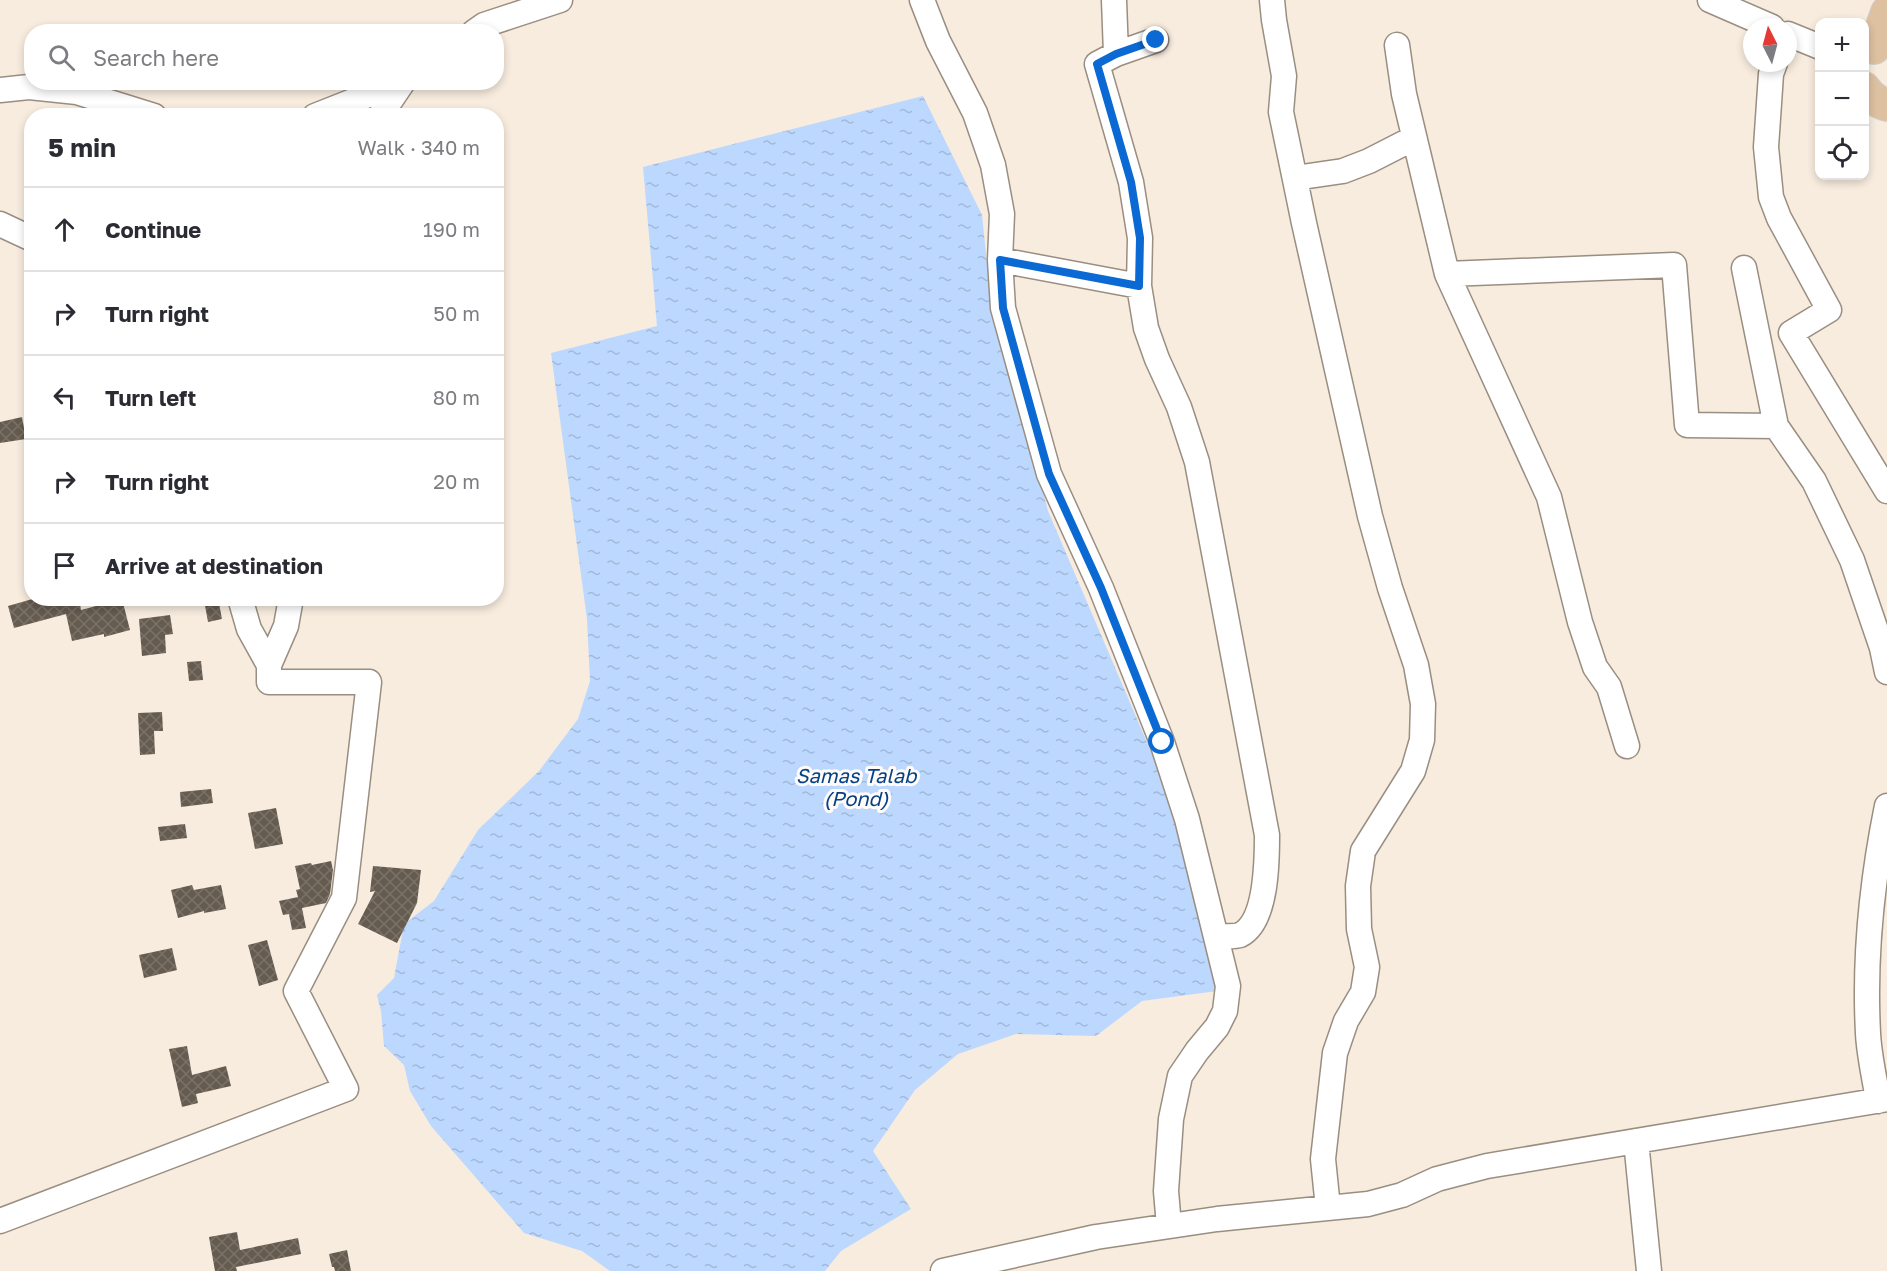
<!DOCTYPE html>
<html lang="en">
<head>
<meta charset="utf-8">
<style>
	:root { --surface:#fff; --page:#f7f7f7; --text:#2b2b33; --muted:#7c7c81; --line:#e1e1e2 }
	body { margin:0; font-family:"Golos Text",sans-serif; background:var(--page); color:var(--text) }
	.controls { position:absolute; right:18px; top:18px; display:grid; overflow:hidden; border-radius:12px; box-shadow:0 3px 9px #0003 }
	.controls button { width:54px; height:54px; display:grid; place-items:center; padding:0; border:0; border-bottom:2px solid var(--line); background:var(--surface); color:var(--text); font:30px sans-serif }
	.compass { position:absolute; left:1743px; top:18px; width:54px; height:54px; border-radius:50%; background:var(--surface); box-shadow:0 3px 9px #0003; rotate:354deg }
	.stop { position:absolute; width:18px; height:18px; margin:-14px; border:4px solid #0a69d2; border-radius:50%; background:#fff }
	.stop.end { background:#0a69d2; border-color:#fff; box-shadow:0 2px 6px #0008 }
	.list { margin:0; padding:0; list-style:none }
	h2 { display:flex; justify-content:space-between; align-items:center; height:78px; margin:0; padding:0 24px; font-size:26px }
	h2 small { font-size:20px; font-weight:400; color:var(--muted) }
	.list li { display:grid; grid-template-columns:39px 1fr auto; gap:18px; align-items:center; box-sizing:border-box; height:84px; padding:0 24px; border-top:2px solid var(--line) }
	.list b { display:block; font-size:22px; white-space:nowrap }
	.list em { font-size:20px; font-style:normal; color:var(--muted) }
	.icon { flex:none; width:33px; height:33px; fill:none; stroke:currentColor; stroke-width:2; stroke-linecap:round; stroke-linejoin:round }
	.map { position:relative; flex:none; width:1887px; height:1271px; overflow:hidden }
	.search { position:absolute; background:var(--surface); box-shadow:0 3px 9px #0003; left:24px; top:24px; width:480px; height:66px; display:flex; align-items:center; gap:15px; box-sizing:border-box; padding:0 21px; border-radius:24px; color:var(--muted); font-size:22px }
	.panel { position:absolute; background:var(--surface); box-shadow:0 3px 9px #0003; left:24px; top:108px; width:480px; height:498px; border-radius:24px }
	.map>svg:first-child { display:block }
	.water { fill:url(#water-ripples) }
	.building { fill:url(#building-cross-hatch) }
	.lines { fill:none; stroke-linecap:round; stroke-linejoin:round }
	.minor-casing { stroke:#998e81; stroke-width:27 }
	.major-casing { stroke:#d0cfce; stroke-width:34 }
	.minor { stroke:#fff; stroke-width:24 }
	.major { stroke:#ddc1a0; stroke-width:32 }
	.route { stroke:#0a69d2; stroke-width:8 }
	.labels { text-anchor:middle; stroke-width:6; stroke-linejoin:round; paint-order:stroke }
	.water-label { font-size:20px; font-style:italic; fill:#034188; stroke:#fefbf8 }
</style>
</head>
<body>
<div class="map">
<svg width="1887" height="1271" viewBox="0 0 1887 1271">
	<defs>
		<pattern id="water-ripples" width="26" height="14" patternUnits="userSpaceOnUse" patternTransform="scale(1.5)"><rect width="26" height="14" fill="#bcd8fe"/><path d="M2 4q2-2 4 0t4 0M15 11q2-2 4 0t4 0" fill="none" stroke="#a1b8d8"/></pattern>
		<pattern id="building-cross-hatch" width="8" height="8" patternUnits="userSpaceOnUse" patternTransform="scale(1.5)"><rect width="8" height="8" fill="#655b4f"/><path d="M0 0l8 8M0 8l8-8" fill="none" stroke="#7a7269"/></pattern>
	</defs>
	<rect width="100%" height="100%" fill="#f8ecdf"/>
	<path class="water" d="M923,96L982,215L989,283L1048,511L1164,782L1217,991L1142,1001L1096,1036L1016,1034L958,1054L915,1090L873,1151L911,1209L841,1251L825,1271H610L582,1251L524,1233L431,1126L410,1091L404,1065L384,1046L381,1011L377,995L394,978L404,924L434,901L478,830L539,771L578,719L590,681L587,619L551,353L657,326L643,167Z"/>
	<path class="building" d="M22,417L26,439L0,443V422Z
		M36,598H79L81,610L122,599L130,630L104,637V634L72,641L66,614L14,628L8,606Z
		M218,598L222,619L208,622L204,600Z
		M170,615L173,634L165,635L166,653L142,656L139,619Z
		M201,661L203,680L189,681L187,662Z
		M162,712L163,731H154L155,754L140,755L138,713Z
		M211,789L213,803L181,807L180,792Z
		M276,808L283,844L255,849L248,813Z
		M185,824L187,838L160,841L158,827Z
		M331,861L333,870L330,894L326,903L302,908L306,928L292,930L289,914L283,915L279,901L298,897L296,890L300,889L295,866L311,863L312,865Z
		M373,866L421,870L417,903L397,943L358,924L375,891L370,892Z
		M192,885L194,890L221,885L226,909L204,913V911L178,918L171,890Z
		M267,940L278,980L259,986L248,945Z
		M172,948L177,970L144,978L139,955Z
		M187,1046L192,1075L226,1066L231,1086L196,1094L198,1103L182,1107L169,1049Z
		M237,1232L240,1250L298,1238L301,1254L236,1267L237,1271H215L209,1237Z
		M347,1250L351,1271H335L334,1267H332L329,1254Z"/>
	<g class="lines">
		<g class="minor-casing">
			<path id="minor" d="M922,0L938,41L975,113L993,165L1002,214L1000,260L1003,308L1049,474L1101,588L1162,742L1187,819L1228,986L1225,1011L1217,1027L1197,1051L1180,1076L1171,1119L1166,1191L1169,1226
				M1114,0L1116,54
				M1272,0L1274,20L1284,76L1281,112L1304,223L1370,516L1390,588L1416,665L1423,704L1422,740L1413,771L1363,851L1358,886L1359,929L1367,967L1363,992L1346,1021L1335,1053L1323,1159L1328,1208
				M1710,0L1772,27
				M474,32L484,25L560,0
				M1788,34L1820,47
				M1156,40L1116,54L1097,64L1131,182L1140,238L1139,286L1146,328L1157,359L1179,407L1197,462L1267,835C1267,860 1267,922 1240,935C1234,937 1223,936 1217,936
				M1397,45L1404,94L1447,274L1674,265L1687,425L1776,426
				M1775,63L1771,74L1766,147L1771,197L1779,218L1829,310L1791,333L1887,491
				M0,90L29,87L77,92L154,116
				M315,116L401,82
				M380,116L403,82
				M1295,178L1343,171L1369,161L1414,138
				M0,224L32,239
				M1000,260L1139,286
				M1744,268L1776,426L1814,481L1852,560L1882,648L1887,672
				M1447,274L1549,497L1580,622L1595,667L1609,687L1627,746
				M240,598L249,629L269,665
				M1878,1101C1875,1079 1869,1056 1868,1033C1864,957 1872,880 1887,806
				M1636,1141L1649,1271
				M0,1221L346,1089L296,991L344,898L369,682H269V665L286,626L291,598
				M943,1271L1096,1237L1217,1219L1368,1204L1402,1195L1437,1179L1487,1166L1887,1099"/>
		</g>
		<g class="major-casing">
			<path id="major" d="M1874,48L1887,12
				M1864,88C1870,97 1877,102 1887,105"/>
		</g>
		<use href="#minor" class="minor"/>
		<use href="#major" class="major"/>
	</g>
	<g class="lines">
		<path class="route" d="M1156,40L1116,54L1097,64L1131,182L1140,238L1139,286L1000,260L1003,308L1049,474L1101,588L1162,742"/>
	</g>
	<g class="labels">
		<g class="water-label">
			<text x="856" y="783">Samas Talab<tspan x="856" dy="23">(Pond)</tspan></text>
		</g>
	</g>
</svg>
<div class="controls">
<button>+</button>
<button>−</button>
<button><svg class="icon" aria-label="locate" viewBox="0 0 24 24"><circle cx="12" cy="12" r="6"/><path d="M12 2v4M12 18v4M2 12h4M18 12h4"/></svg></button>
</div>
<svg class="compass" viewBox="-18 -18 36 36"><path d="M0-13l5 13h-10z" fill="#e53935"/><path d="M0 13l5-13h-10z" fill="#7c7c81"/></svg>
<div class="stop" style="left:1162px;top:742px"></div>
<div class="stop end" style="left:1156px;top:40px"></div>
<div class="search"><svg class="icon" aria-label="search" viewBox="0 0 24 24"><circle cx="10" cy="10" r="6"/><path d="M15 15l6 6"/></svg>Search here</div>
<section class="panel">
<h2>5 min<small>Walk · 340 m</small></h2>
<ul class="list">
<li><svg class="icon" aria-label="ahead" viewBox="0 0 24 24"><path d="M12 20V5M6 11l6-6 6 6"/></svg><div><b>Continue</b></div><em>190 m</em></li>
<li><svg class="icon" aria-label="right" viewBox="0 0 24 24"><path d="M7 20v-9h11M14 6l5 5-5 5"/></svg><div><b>Turn right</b></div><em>50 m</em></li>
<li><svg class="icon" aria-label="left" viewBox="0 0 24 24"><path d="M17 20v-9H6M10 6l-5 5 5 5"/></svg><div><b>Turn left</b></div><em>80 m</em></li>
<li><svg class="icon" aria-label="right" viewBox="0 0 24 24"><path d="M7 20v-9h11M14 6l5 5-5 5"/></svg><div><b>Turn right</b></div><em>20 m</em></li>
<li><svg class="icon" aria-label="arrive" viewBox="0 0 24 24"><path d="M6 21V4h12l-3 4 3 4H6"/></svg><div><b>Arrive at destination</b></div></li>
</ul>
</section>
</div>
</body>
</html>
